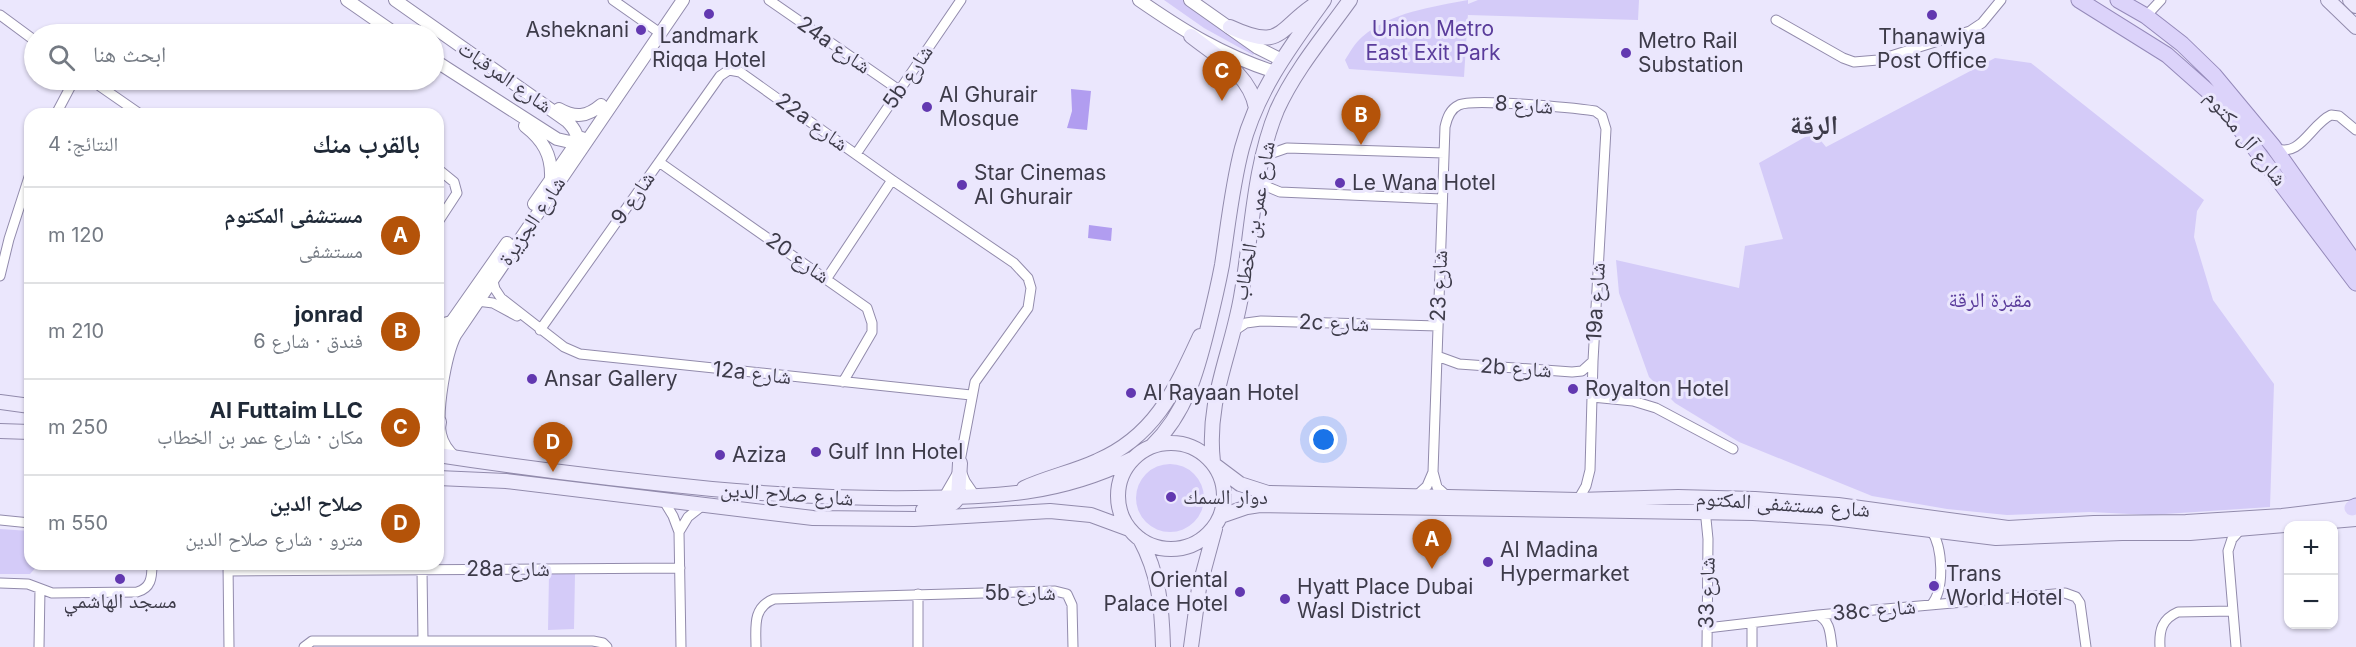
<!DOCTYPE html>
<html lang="ar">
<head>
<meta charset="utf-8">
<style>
	:root { --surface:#fff; --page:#f2f2f3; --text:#1f2937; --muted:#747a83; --line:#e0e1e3; --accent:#b45309 }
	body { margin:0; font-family:Inter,"Noto Naskh Arabic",sans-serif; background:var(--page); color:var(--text); direction:rtl }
	.controls { position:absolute; right:18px; bottom:18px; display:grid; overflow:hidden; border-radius:12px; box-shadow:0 2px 4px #0004 }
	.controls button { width:54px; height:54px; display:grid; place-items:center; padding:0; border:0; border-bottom:2px solid var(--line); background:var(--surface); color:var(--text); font:30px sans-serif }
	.you { position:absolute; left:1324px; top:440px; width:21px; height:21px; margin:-15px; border:4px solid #fff; border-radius:50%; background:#1a73e8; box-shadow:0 0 0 9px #1a73e833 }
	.badge { display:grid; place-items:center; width:39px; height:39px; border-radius:50%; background:var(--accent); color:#fff; font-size:20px; font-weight:700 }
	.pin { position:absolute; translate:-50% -50px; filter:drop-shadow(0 2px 3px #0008) }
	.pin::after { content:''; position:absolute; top:32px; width:21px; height:18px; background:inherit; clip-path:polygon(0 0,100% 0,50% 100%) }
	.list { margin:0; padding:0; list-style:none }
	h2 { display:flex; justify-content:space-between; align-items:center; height:78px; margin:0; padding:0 24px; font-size:26px }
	h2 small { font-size:20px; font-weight:400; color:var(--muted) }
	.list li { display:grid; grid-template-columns:39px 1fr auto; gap:18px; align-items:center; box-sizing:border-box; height:96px; padding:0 24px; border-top:2px solid var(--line) }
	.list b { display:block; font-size:22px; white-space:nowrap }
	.list p { margin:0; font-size:20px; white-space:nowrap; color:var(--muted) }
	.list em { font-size:20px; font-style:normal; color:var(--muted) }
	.icon { flex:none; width:33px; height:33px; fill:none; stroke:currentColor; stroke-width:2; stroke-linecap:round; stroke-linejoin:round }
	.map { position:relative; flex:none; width:2356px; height:647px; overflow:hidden; direction:ltr }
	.search { position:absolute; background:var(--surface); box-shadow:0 2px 4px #0004; left:24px; top:24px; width:420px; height:66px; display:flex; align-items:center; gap:15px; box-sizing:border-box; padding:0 21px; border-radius:33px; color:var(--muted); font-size:22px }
	.panel { position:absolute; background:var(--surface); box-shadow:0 2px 4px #0004; left:24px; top:108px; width:420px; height:462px; border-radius:18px; direction:rtl }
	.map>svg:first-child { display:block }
	.green { fill:#d4cbf8 }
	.water { fill:#b19df0 }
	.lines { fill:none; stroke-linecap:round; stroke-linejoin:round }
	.minor-casing { stroke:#928bac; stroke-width:11 }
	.tertiary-casing { stroke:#928bac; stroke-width:14 }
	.secondary-casing { stroke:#928bac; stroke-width:16 }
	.primary-casing { stroke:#958aba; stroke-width:17 }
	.minor { stroke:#fff; stroke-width:9 }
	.tertiary { stroke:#fff; stroke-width:12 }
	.secondary { stroke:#ede9fd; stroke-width:14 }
	.primary { stroke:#dcd3fa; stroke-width:15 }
	.poi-dot { fill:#6238b0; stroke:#ebe7fd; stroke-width:2 }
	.labels { text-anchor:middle; stroke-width:6; stroke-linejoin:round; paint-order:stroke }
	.park-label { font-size:21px; fill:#5a3c9b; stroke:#ebe7fd }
	.poi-label { font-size:21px; fill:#3d3b49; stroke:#ebe7fd; text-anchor:start }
	.street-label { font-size:21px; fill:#3d3b49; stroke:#ebe7fd }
	.district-label { font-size:27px; font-weight:bold; fill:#3d3b49; stroke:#ebe7fd }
</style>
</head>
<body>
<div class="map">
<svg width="2356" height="647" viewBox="0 0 2356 647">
	<rect width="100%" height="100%" fill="#ebe7fd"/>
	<path class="green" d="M1164,0H1183L1256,50L1253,55L1204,28Z
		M1468,0V4L1478,0H1639L1638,20L1468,15V13L1464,77L1349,69L1345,60C1350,52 1355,43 1362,37C1391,12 1432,7 1468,0Z
		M1995,58L2031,63L2204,200L2197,211L2194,237L2213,300L2274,384L2270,507L2150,515L2090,512L2007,515L1947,509L1872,496L1739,442L1675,403L1649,377L1619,293L1616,260L1739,288L1745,246L1783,239L1759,163L1814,132L1826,147Z
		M1136 498a34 34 0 1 1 68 0a34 34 0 1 1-68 0Z
		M0,529L30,531V564H39L30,574H0Z
		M549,574H575L574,629L548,630Z"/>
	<path class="water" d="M1071,89L1091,91L1087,130L1067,128L1072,111Z
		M1089,225L1112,228L1111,241L1088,238Z"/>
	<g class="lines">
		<g class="minor-casing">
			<path id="minor" d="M613,0L660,33
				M769,0L899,90
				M0,15L34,40
				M2146,16L2161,0
				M1776,20L1843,58L1854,62L1878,60L1970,31L1982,23L2001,0
				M91,80L140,114
				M56,114L74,80
				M2275,148C2300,159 2311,124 2331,115L2339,116L2356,130
				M856,154L961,0
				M1264,156L1287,148L1444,153
				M659,162L867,308L872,323V332L843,382
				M438,169L454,182L457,193L438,222
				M1259,177L1268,187L1280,192L1442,199
				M0,276L9,239L30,174
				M492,278L495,289L501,298L564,347L580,354L971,395
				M827,278L892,180
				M477,301L493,303L517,316
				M438,324L453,320
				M540,330L720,76L729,70L740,72L892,180L1014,263L1028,278L1031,288L1028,308L975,382L958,472L943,498
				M1234,331L1246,323L1261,321L1438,326
				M1437,356L1459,364L1572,372L1582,371L1593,361
				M1592,397L1633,401L1656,408L1733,449
				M961,471L965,481L976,497
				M1433,472L1437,487L1448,497
				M1416,496L1427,486L1433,472L1445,127C1447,118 1450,109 1459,105C1473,98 1575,108 1595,111L1602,116L1606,129L1593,361L1590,470L1586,486L1578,500
				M664,501L673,516L679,532L681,647
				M1705,509L1708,539L1707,647
				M0,520L30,523
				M1931,530C1943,547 1945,590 1931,605
				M679,532L688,517L702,506
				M228,564L229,647
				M422,570L423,641
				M228,571L680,568
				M0,583L28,584L52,593L137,592C151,588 152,578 152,564
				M918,594V647
				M1818,615C1831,622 1830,634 1832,647
				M1752,623V647
				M1707,628L1818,615L2065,593L2076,597L2080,603L2086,647
				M39,647L40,589
				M304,647L312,641H593L603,643L607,647
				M756,647C756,628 752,607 774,599L1055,591L1067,594L1072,605L1073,647
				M2160,647C2159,630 2162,619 2178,612L2233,611
				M2236,647L2228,551L2232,539L2240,530"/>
		</g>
		<g class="tertiary-casing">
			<path id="tertiary" d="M347,0L396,34
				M395,0L567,121C575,129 580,137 576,149
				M1139,0C1184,31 1222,55 1275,72
				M1190,0L1258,48L1282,60
				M434,60L557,139L570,142L582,138
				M559,109C575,118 587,117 601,105
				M525,126C543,140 552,155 551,178
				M534,204L577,142
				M438,349L446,330L507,243
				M455,458C447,451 442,444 440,434C435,412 445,355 455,335L683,0"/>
		</g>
		<g class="secondary-casing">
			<path id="secondary" d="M2328,0L2356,27
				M2350,0L2356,6
				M1230,27C1282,51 1277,30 1314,5
				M1191,36C1216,56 1250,74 1256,108
				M0,402L30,406
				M438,428L439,422
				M0,431L30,432
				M1118 496a53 53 0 1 1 106 0a53 53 0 1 1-106 0Z
				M1152,446C1186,413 1197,372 1208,327C1213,307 1218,286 1222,265C1228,226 1232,186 1242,148C1257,91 1290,47 1324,0
				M438,455C529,469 621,480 712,489C780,495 848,499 916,498C996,497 1059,495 1132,459
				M1213,462C1206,400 1231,355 1241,297C1252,236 1253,168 1277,110C1295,70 1325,35 1350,0
				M1216,466L1240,484L1268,493L1578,500L1678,497L1755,499L1838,505L2008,528L2094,523L2186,522L2282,516L2356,507
				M438,478L506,481L813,518L914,519L1050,511L1091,515L1129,529
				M1024,488C1048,477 1073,472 1097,461C1155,436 1175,390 1200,336
				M923,510C938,509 949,510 958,498L960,463
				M1221,516L1247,507L1260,505L1753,513L1833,518L1996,538L2122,533H2190L2356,519
				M1140,539C1159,574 1162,607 1163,647
				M1191,647L1199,588L1215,529"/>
		</g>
		<g class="primary-casing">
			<path id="primary" d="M2079,0L2167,55L2219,101L2356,283
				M2118,0L2146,16L2182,44L2214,75L2273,146L2356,264
				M2352,508L2356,506"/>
		</g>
		<use href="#minor" class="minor"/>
		<use href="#tertiary" class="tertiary"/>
		<use href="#secondary" class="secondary"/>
		<use href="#primary" class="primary"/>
	</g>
	<g class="poi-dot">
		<circle cx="709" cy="14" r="6"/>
		<circle cx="1932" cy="15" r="6"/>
		<circle cx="641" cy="30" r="6"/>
		<circle cx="1626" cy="53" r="6"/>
		<circle cx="927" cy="107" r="6"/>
		<circle cx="1340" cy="183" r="6"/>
		<circle cx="962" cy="185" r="6"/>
		<circle cx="532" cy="379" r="6"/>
		<circle cx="1573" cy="389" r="6"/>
		<circle cx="1131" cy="393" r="6"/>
		<circle cx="816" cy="452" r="6"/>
		<circle cx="720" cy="455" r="6"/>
		<circle cx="1171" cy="497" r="6"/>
		<circle cx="1488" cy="562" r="6"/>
		<circle cx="120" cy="579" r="6"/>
		<circle cx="1934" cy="586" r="6"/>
		<circle cx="1240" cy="592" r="6"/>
		<circle cx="1285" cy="599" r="6"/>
	</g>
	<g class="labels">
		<g class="park-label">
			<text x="1433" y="36">Union Metro<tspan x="1433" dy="24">East Exit Park</tspan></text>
			<text x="1990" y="307">مقبرة الرقة</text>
		</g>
		<g class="poi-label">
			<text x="629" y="37" text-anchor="end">Asheknani</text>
			<text x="709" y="43" text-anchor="middle">Landmark<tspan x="709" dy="24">Riqqa Hotel</tspan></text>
			<text x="1932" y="44" text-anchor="middle">Thanawiya<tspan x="1932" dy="24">Post Office</tspan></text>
			<text x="1638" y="48">Metro Rail<tspan x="1638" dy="24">Substation</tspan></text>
			<text x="939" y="102">Al Ghurair<tspan x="939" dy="24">Mosque</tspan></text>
			<text x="974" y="180">Star Cinemas<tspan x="974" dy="24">Al Ghurair</tspan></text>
			<text x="1352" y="190">Le Wana Hotel</text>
			<text x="544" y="386">Ansar Gallery</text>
			<text x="1585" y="396">Royalton Hotel</text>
			<text x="1143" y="400">Al Rayaan Hotel</text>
			<text x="828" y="459">Gulf Inn Hotel</text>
			<text x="732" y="462">Aziza</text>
			<text x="1183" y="504">دوار السمك</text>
			<text x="1500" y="557">Al Madina<tspan x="1500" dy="24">Hypermarket</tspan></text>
			<text x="1946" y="581">Trans<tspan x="1946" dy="24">World Hotel</tspan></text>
			<text x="1228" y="587" text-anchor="end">Oriental<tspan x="1228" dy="24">Palace Hotel</tspan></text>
			<text x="1297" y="594">Hyatt Place Dubai<tspan x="1297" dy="24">Wasl District</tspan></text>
			<text x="120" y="608" text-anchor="middle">مسجد الهاشمي</text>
		</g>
		<g class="street-label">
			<text transform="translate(834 45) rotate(35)" y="7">24a شارع</text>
			<text transform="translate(505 77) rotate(35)" y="7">شارع المرقبات</text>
			<text transform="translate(908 77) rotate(-56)" y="7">5b شارع</text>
			<text transform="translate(1524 105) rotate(4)" y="7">شارع 8</text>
			<text transform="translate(812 122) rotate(36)" y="7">22a شارع</text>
			<text transform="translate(2246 138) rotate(51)" y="7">شارع آل مكتوم</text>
			<text transform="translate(633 198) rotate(-55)" y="7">شارع 9</text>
			<text transform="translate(532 221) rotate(-56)" y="7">شارع الجزيرة</text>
			<text transform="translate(1254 221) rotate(-80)" y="7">شارع عمر بن الخطاب</text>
			<text transform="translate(798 258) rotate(35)" y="7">شارع 20</text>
			<text transform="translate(1439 286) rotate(-88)" y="7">شارع 23</text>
			<text transform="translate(1596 302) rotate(-87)" y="7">19a شارع</text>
			<text transform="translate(1334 323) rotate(2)" y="7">2c شارع</text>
			<text transform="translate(1516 368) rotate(4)" y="7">2b شارع</text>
			<text transform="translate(752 373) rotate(6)" y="7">12a شارع</text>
			<text transform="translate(787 494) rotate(4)" y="7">شارع صلاح الدين</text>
			<text transform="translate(1783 504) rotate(4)" y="7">شارع مستشفى المكتوم</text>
			<text x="508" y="576">28a شارع</text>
			<text x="1020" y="600">5b شارع</text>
			<text transform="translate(1707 593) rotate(-89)" y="7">شارع 33</text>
			<text transform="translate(1874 610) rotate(-5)" y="7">38c شارع</text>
		</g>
		<g class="district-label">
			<text x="1814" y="134">الرقة</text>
		</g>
	</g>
</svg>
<div class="controls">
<button>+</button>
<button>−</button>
</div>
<div class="you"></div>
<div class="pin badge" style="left:1432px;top:569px">A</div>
<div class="pin badge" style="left:1361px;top:145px">B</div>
<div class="pin badge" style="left:1222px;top:101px">C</div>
<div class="pin badge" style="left:553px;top:472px">D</div>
<div class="search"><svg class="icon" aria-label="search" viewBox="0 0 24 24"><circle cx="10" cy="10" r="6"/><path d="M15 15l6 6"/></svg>ابحث هنا</div>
<section class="panel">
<h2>بالقرب منك<small>النتائج: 4</small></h2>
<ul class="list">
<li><span class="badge">A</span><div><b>مستشفى المكتوم</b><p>مستشفى</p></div><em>120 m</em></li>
<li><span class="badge">B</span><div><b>jonrad</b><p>فندق · شارع 6</p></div><em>210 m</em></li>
<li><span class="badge">C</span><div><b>Al Futtaim LLC</b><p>مكان · شارع عمر بن الخطاب</p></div><em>250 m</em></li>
<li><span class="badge">D</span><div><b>صلاح الدين</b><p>مترو · شارع صلاح الدين</p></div><em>550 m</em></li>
</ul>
</section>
</div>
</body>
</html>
